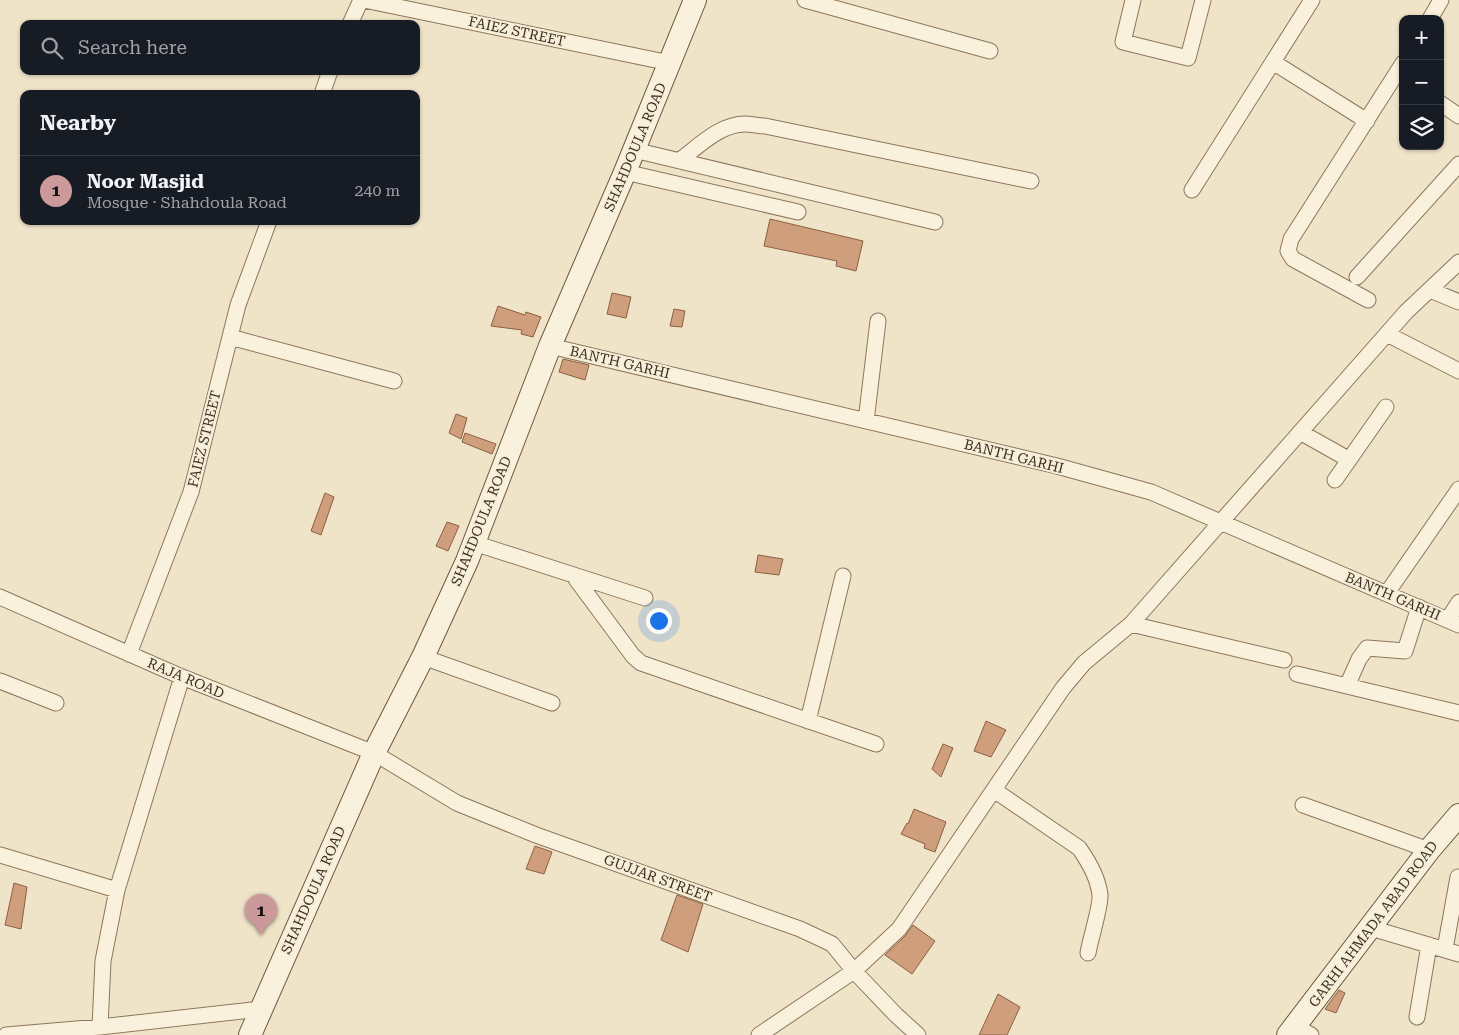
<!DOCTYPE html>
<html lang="en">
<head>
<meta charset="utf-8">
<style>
	:root { --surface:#171b24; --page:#20242c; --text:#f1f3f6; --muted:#9ea1a6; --line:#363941; --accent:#cc999b }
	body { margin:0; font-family:"Roboto Serif",serif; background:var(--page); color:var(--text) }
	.controls { position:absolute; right:15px; top:15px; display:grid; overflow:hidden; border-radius:10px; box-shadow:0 1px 4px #0004 }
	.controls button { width:45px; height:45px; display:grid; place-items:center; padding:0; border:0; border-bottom:1px solid var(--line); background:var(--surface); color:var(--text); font:25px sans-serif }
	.you { position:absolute; left:658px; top:620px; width:18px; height:18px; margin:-12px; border:4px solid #fff; border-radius:50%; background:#1a73e8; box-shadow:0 0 0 8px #1a73e833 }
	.badge { display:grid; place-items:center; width:32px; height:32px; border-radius:50%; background:var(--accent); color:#111; font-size:16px; font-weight:700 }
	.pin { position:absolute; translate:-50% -41px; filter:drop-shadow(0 1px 2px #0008) }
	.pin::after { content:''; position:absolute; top:26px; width:18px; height:15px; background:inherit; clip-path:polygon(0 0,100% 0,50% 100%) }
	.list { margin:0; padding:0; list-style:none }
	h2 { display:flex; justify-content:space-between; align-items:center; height:65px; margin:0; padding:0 20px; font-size:21px }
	h2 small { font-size:16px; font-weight:400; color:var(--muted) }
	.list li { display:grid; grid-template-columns:32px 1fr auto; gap:15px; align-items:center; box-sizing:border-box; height:70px; padding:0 20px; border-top:1px solid var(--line) }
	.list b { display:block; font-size:19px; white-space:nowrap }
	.list p { margin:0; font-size:16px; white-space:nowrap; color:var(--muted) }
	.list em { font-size:16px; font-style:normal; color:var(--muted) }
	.icon { flex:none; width:28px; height:28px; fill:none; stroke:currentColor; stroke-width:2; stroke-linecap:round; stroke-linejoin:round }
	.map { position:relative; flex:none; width:1459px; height:1035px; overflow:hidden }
	.search { position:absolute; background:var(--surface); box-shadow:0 1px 4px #0004; left:20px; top:20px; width:400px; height:55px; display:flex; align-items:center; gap:12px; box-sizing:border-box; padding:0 18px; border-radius:10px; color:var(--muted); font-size:19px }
	.panel { position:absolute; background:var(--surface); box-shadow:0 1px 4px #0004; left:20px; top:90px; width:400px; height:135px; border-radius:10px }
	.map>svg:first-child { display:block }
	.building { fill:#cf9f7d; stroke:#8d5f41 }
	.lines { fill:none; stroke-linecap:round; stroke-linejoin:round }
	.street-casing { stroke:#8d765c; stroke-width:17 }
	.secondary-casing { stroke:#6f573f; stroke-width:24 }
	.street { stroke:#faf1dc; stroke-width:15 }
	.secondary { stroke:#faf1dc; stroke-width:22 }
	.labels { text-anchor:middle; stroke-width:4; stroke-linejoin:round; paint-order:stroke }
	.street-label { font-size:14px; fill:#3d2e20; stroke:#f7eed8 }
</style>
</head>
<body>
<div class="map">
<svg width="1459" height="1035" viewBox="0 0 1459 1035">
	<rect width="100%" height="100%" fill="#f0e4c8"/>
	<path class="building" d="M770,219L863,241L856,271L836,266L837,261L764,246Z
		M612,293L631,297L626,318L607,314Z
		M498,306L525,315L526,312L541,317L533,337L521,334L522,330L491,326Z
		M674,309L685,311L682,327L670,326Z
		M563,359L589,365L585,380L559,372Z
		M456,414L467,418L461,439L449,433Z
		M465,433L496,444L492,454L462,442Z
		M325,493L334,497L321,535L311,531Z
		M447,522L459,526L448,551L436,546Z
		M758,555L783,559L779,575L755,572Z
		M986,721L1006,730L991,757L974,751Z
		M943,744L953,748L941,777L932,769Z
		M914,809L946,822L935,852L924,848L925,844L901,834L907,823L908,824Z
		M535,846L552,852L544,874L526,869Z
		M14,883L27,887L21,929L5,925Z
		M677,895L703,904L688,952L661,940Z
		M913,925L935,941L912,974L885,955L905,936Z
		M1339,990L1345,993L1336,1013L1325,1009Z
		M998,994L1020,1007L1007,1035H979Z"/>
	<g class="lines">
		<g class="street-casing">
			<path id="street" d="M364,0L670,63
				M805,0L990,51
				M1133,0L1123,42L1188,58L1203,0
				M1430,19L1441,0
				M350,24L361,0
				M1273,62L1367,121
				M322,94L330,71
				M1440,103L1459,116
				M634,150L935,222
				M680,160C699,146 720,124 745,124C752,124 759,126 765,126L1031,181
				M625,172L798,212
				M1192,190L1312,0
				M1357,277L1459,164
				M1430,290L1459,302
				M1368,300L1293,259L1288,251L1291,239L1403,63
				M1387,334L1459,371
				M230,337L394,381
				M550,346L1057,466L1151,492L1459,625
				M866,421L878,321
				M1300,432L1348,459
				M1335,480L1386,407
				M474,543L645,598
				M573,575L633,656L641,663L876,744
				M1387,593L1459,489
				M0,597L182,677L374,753L457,803L536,835L800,929L832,944L854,971L896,1015L918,1035
				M1448,619L1459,602
				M1131,624L1284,660
				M129,654L191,492L238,305L269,221
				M423,657L552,703
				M1297,674L1459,713
				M182,677L117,890L103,961L100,1027L261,1009
				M0,681L56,703
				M1347,686L1359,659L1367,648L1405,651L1419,607
				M808,721L843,576
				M994,790L1079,848C1089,862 1098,877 1100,895C1101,906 1090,940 1088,953
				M1303,805L1429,850
				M0,855L117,890
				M1371,928L1459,954
				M1445,949L1458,877
				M1417,1017L1429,945
				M1295,1026L1311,1035
				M6,1035L100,1027
				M759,1035L854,971L899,929L1063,688L1084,663L1131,624L1406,312L1459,262"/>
		</g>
		<g class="secondary-casing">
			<path id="secondary" d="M250,1035L374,753L423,657L467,561L550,346L625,172L695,0
				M1288,1035L1429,850L1459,815"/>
		</g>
		<use href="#street" class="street"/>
		<use href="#secondary" class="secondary"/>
	</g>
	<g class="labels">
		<g class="street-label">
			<text transform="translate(517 31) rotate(12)" y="5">FAIEZ STREET</text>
			<text transform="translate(635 147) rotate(-67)" y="5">SHAHDOULA ROAD</text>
			<text transform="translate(620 362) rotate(13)" y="5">BANTH GARHI</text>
			<text transform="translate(204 439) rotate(-76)" y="5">FAIEZ STREET</text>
			<text transform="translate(1014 456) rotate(14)" y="5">BANTH GARHI</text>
			<text transform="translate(481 521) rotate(-68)" y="5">SHAHDOULA ROAD</text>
			<text transform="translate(1393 596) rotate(23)" y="5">BANTH GARHI</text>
			<text transform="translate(186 678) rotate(23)" y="5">RAJA ROAD</text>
			<text transform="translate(658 878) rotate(20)" y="5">GUJJAR STREET</text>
			<text transform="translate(313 890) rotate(-66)" y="5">SHAHDOULA ROAD</text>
			<text transform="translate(1373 924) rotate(-53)" y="5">GARHI AHMADA ABAD ROAD</text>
		</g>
	</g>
</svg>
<div class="controls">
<button>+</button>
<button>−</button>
<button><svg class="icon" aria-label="layers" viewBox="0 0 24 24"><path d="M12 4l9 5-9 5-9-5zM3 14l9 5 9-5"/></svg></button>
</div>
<div class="you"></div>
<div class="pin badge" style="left:261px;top:935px">1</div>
<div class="search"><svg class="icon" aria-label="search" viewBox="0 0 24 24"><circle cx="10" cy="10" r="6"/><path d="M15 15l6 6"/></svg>Search here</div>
<section class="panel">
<h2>Nearby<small></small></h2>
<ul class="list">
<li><span class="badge">1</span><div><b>Noor Masjid</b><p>Mosque · Shahdoula Road</p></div><em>240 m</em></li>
</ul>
</section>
</div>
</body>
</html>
